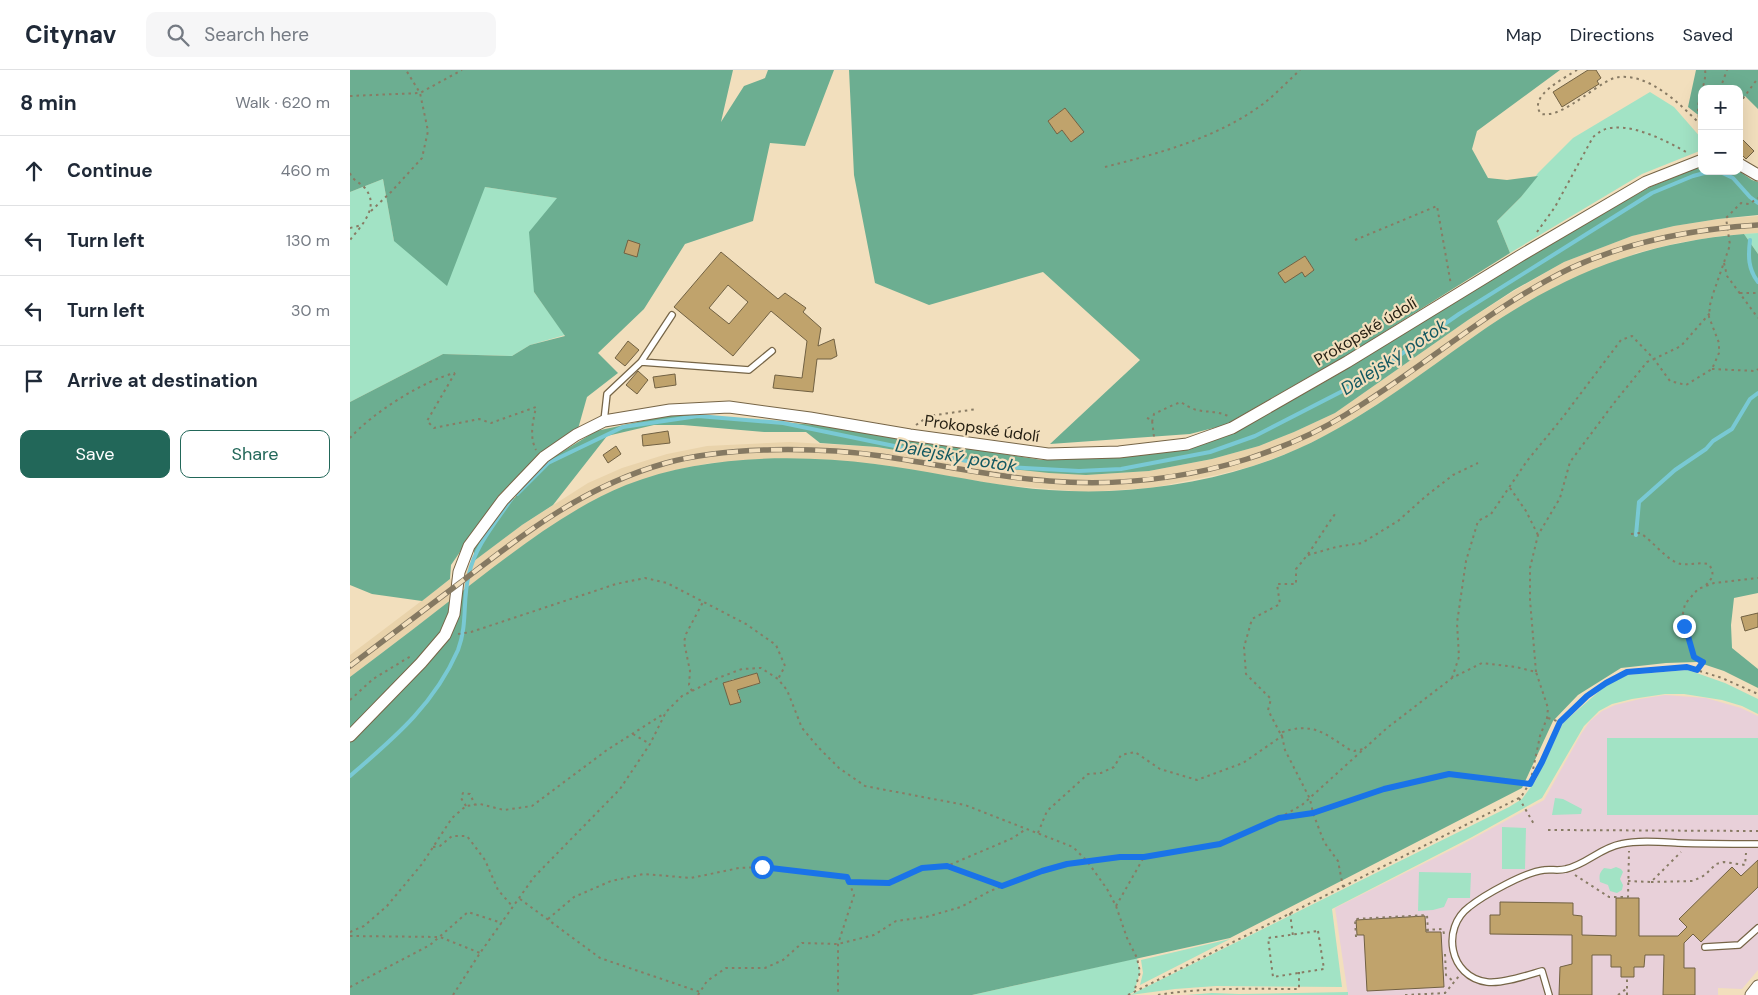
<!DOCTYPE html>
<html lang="en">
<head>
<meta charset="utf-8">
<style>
	:root { --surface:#fff; --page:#f6f6f7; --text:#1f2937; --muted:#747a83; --line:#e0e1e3; --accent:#226759 }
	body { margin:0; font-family:"DM Sans",sans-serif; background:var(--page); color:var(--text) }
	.controls { position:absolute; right:15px; top:15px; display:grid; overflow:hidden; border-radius:10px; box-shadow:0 5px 20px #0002 }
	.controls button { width:45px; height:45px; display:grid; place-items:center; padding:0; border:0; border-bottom:1px solid var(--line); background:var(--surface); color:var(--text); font:25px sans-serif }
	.stop { position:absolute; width:15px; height:15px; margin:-11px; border:4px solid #1a73e8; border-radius:50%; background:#fff }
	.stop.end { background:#1a73e8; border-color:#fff; box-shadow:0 1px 5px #0008 }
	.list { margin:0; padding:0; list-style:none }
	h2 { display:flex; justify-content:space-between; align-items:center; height:65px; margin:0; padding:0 20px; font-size:21px }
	h2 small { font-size:16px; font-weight:400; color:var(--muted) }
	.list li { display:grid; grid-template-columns:32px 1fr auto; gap:15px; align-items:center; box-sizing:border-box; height:70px; padding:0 20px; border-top:1px solid var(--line) }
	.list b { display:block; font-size:19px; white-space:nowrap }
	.list em { font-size:16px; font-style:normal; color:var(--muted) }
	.actions { display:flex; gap:10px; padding:15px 20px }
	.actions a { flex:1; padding:11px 0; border:1px solid var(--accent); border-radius:10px; text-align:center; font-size:18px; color:var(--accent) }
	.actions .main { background:var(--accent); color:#fff }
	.icon { flex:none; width:28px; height:28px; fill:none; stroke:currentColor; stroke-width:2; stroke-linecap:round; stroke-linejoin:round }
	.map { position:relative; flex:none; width:1408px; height:925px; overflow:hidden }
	header { display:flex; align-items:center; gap:30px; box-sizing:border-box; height:70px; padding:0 25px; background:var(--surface); border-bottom:1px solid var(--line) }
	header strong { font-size:24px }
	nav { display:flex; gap:28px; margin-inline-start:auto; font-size:18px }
	.search { width:350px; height:45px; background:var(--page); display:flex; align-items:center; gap:12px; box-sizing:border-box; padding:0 18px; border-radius:10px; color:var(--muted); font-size:19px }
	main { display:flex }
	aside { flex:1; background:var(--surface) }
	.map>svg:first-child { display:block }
	.built { fill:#e9d3ab }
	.education { fill:#e8d0d9 }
	.green { fill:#a2e3c5 }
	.forest { fill:#6cae91; fill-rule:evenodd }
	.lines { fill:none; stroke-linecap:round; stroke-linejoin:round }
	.stream { stroke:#79c9d4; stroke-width:4 }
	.building { fill:#c0a36c; stroke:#716143; fill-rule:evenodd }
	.lane-casing { stroke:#766547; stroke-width:8 }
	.street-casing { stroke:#766547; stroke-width:13 }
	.path { stroke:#887b64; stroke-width:2; stroke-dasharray:2.5 4; stroke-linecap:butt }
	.lane { stroke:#fff; stroke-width:5.5 }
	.street { stroke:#fff; stroke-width:11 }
	.rail-casing { stroke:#857962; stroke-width:5.5 }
	.rail { stroke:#f2dfbd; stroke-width:4; stroke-dasharray:11; stroke-linecap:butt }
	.route { stroke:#1a73e8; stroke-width:6 }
	.labels { text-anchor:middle; stroke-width:4.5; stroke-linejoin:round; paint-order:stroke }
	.street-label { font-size:16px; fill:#272114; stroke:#f2dfbd }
	.water-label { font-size:18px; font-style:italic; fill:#145961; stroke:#f2dfbd }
</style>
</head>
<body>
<header>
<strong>Citynav</strong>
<div class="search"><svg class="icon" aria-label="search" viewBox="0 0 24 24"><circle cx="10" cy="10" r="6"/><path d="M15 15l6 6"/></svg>Search here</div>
<nav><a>Map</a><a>Directions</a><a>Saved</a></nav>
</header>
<main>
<aside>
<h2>8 min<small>Walk · 620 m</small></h2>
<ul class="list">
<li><svg class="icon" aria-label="ahead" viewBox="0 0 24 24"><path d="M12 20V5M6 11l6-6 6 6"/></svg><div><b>Continue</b></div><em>460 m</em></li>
<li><svg class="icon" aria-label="left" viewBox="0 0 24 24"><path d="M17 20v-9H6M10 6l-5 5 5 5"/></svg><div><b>Turn left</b></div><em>130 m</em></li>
<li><svg class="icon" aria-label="left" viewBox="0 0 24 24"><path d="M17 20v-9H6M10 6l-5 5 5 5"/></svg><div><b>Turn left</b></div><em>30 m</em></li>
<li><svg class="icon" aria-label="arrive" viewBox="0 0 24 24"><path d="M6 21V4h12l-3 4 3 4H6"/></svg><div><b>Arrive at destination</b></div></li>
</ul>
<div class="actions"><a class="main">Save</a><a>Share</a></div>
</aside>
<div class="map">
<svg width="1408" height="925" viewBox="0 0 1408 925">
	<rect width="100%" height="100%" fill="#f2dfbd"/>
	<path class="built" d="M1408,146V163L1370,166L1327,173L1286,183L1127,264L1072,306L985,361L946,380L903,396L867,405L801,418L736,422L651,415L525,394L440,389L360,393L321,401L278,415L246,429L182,469L0,607V585L172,455L238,413L272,398L317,384L357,376L440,372L527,377L653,398L736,405L799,401L862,389L909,376L944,362L985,343L1118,250L1164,221L1214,192L1282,166L1324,156L1368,149Z"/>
	<path class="education" d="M1315,625L1356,628L1391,638L1408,646V900L1392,919L1368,918V925H998L985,838L1111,775L1194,730L1231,664L1240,651L1252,641L1265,635L1290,629Z"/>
	<path class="green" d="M1300,22L1324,37L1352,69V80L1292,104L1160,183L1147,151L1171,127L1188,103L1223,68Z
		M33,109L44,171L135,117L208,128L184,222L215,265L180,275L162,286L93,284L0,332V122Z
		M1408,163V184L1394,164Z
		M1338,600L1375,613L1408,629V644L1392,636L1372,630L1334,624H1315L1282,629L1262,634L1249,641L1234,656L1192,728L1122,767L982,839L992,917L866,916L825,919L780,925L1159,737L1172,729L1186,710L1213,653L1246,624L1258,614L1277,605Z
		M1257,668H1408V745H1257Z
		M1205,728L1213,729L1232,739L1231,744L1202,745Z
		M1152,757L1176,758L1175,799H1152Z
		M1266,797L1271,799L1273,802L1270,809L1273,815L1272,820L1267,823L1260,821L1258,815L1250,812C1249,806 1249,803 1254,798L1261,799Z
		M1069,802L1121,803L1120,828H1098L1094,837L1083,840L1068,841Z
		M880,869L790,915L793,903L791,890Z
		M787,888L790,902L784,922L778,925H622Z
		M998,922V925H836L862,923L889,924Z"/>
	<path class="forest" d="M0,0H383L371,52L394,16L415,8L418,0H484L455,76L420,73L403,151L335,174L294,239L248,283L268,303L237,327L228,359L189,385L150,424L101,495L100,509L72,531L22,524L0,515V332L93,284L162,286L180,275L215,266L184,222L179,162L207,128L135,117L97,216L44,171L33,109L0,122Z
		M499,0H1210L1127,61L1122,79L1138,108L1157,110L1188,106L1171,127L1147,151L1160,183L1004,281L875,355L840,364L700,374L790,290L693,202L579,235L525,213L504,105ZM715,38L733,62L721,72L712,60L707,63L698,51ZM955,186L964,200L955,206L952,202L929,203Z
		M1346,0H1408V39L1395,26L1389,32V19H1352V48L1338,37Z
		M1352,96V101H1389L1402,110L1408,112V145L1368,149L1324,156L1282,166L1214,192L1164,220L1118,250L985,343L944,362L909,376L862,389L799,401L736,405L699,403L653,398L527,377L470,373L456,362H414L333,355H304L257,366L203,435L172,455L124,491V476L194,393L246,361L325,344L467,355L692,390L770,386L836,380L895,357L985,306L1221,161L1300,117Z
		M1394,164L1408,184V523L1384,528L1381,555L1382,578L1408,599V618L1374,601L1347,592L1316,593L1271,598L1228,625L1203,651L1172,718L880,868L622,925H0V607C43,575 85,542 128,509C174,474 222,437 276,415C352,385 445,384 525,394C583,401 640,416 699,420C767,425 837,417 903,396C987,370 1055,315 1126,265C1212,205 1289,173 1394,164ZM407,603L410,613L401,616L391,611L390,608ZM384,609L391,631L380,634L374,613Z"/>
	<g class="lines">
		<path class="stream" d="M1368,101L1383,108L1400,127L1408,133
			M1400,170C1398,186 1398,199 1408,212
			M167,424L198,393L273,357L348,346L433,353L641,396L729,401L771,399L860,382L905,366L1014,310L1109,244L1302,123L1343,106L1362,101
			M1286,465L1289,432L1325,400L1356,379L1363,371L1382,359L1400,329L1408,323
			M0,706C44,668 84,635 108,580C118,554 112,530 119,504C125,476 146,452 162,428"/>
	</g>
	<path class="building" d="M1238,0H1246L1251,8L1247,11L1249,14L1212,37L1203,22Z
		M715,38L734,62L721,72L712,60L707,64L698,51Z
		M1389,66L1404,81L1396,89L1389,82Z
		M278,170L290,174L287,187L274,183Z
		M371,182L428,229L435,223L456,238L453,242L471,258L468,276L484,269L487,286L481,289H467L463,322L423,318L425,305L452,308L457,271L421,241L383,286L324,237ZM378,215L398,232L379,254L359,238Z
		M955,186L964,200L955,207L952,202L935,213L928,203Z
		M278,271L289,280L275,296L265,288Z
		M288,301L298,310L287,324L276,315Z
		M325,304L326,315L305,318L303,307Z
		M318,361L320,373L293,376L292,365Z
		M266,376L271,384L258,393L253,385Z
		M1408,543V557L1395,561L1391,547Z
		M407,603L410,613L387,620L391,632L380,635L373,613Z
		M1408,790V817L1351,872L1343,864L1334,873V898H1345V925H1313L1314,885H1295L1294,897H1284V907H1271V897H1261V885H1242V925H1209L1210,897L1222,894V865L1140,864V845H1150V832L1223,833V845L1232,846V865L1266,866V828H1289V866H1328L1337,857L1329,849L1382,797L1391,806Z
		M1075,846L1076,862H1091L1094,917L1017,921L1014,865H1007L1006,850Z"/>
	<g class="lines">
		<g class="lane-casing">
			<path id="lane" d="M291,292L399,300L422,281
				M254,351L257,324L291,292L322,245
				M1355,877L1389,875L1408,858
				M1199,925L1192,901C1178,905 1152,914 1137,912C1099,907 1091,858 1119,837C1134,825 1175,802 1194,800C1201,799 1209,801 1216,799C1237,794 1250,778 1271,774C1289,770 1310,772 1328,773C1355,774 1381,774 1408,774"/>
		</g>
		<g class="street-casing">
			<path id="street" d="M1389,94L1408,105
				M0,666L71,593L95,565L104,544L109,502L119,476L153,430L194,387L226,365L254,351L320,340L379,337L460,348L560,365L698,384L769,382L837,374L882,358L997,292L1170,186L1296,112L1352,90
				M1401,925L1408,916"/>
		</g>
		<path class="path" d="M1227,0C1215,8 1177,26 1191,44C1203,46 1214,39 1224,33C1234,27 1253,12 1264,8C1297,0 1331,35 1352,56
			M1370,19L1377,0
			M0,26L70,23L112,0
			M1389,34L1408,8
			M1350,54C1349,49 1348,43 1348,37C1349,26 1357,10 1355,0
			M755,97C810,83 867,68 913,34C926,24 938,11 950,0
			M0,103C2,110 9,112 14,117C31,136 12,155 0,170
			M21,141L41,122L72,88L78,61L70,23L56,0
			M0,158L12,155
			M1187,162L1205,137L1243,67C1246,65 1249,62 1253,60C1277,50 1317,71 1338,83
			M1005,170L1087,136L1101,215
			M1374,193L1377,206L1408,248
			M1390,223H1408
			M1362,299L1406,301L1408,299
			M105,303L77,351L84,358L129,349L141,353L186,337C183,352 179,366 186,380
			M797,348L802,350L804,367
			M802,352L804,344L823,335L831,332C851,347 861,337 880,347
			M566,355L579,346L627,339
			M0,368C21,344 74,310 105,303
			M1160,418L1176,441L1188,465
			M1281,464L1290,463C1302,470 1318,492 1331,494C1340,495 1349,492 1359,494C1364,503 1364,507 1356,515
			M958,485L986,477L1012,473L1048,451L1076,426L1103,405L1128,393
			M108,564L121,562L266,514L295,508L317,513L396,554L426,575L435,596L428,609
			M1347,600L1353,592L1344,587L1332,548L1335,534L1348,519L1364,513L1408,508
			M1186,602L1180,530V498L1188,465L1210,428L1220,392L1264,333L1297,292L1304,289L1320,311L1336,315L1362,299L1369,283V273L1359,247L1360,235L1363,224L1380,175L1376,148L1391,133L1399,134L1408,128
			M1102,608L1109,587L1107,553L1116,491L1128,451L1141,444L1177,391L1213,347L1271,270L1282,266L1304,289L1331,276L1360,243
			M342,621L339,615L340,601L334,572L336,564L353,532
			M0,630L23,609L61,586
			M1198,648L1210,652
			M930,663L918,640L921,629L896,604L894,577L902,549L930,534L927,514H946V499C961,482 972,462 985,444
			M283,664L300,674
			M932,666L935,680L960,729L963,743L974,772L988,791L993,817
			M1169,728L1185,756
			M116,736L111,728L113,723L120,724L125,735
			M931,748L963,743L1034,719L1099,704L1180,714
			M1198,760L1408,761
			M688,763L697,741L738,704L751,703L764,697L771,685L785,682L810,699L847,710L893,693L932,666L930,663C962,651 974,663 1000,680L1004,681L1013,679
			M83,777L90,776L102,766H117L135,790L148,820L163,837
			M598,796L652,816
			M1225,805L1259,827H1278L1279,781
			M1278,811L1301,812L1331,782
			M500,812L539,813L572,798L597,796L663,768L676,759
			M1301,812L1343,811L1355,805L1366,794L1374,792L1395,795L1396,783
			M170,829L250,888L350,922
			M766,836L794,787
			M940,843L943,866
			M198,849L224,827L261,811L294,804L341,808L389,798L412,797L497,807L504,825L488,874V925
			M1076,860L1093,859L1094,864
			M968,861L974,899L923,907L918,868Z
			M0,862L14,856L37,836L72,794L102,748L116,736L130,734L154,740L182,736L257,680L315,643
			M0,866L90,867L130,883
			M1006,867L1005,849L1077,845L1078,862
			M1095,884L1096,905L1104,912
			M0,917L80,875L118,842L152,853
			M103,925L130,883L184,807L270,719L300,674L316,642L332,626L368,608L392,599L411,598L428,609L437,620L452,658L469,678L489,698L515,716L615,735L723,777L737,791L757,819L766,836L777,868L787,888L790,902L784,922
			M348,925L357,911L376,898H415L433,890L452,873L488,874L524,865L546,851L576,847L611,837L640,821L692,801L717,794L770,787H794L870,774L929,748L952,735L1037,658L1102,608L1132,593L1166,597L1186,602L1198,638L1197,648L1190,666L1180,714
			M778,925L1171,727L1192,693L1210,652L1237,626L1255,613L1277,602L1337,597L1372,608L1408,624
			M808,925C855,917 902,919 949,919V902
			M1055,925L1095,923L1109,906
			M1268,925L1276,919
			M1277,925V907"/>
		<use href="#lane" class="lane"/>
		<use href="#street" class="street"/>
		<g class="rail-casing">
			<path id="rail" d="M0,596C37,568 74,540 111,512C177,461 235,416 316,393C377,376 469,377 531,386C587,394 642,407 699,411C765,416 834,409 897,389C931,378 965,364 995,345C1072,299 1140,237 1221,198C1280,171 1344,159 1408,155"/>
		</g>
		<use href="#rail" class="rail"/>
	</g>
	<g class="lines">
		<path class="route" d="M412,797L497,807L499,812L539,813L572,798L597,796L652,816L692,801L717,794L770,787H794L870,774L929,748L963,743L1034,719L1099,704L1180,714L1192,692L1210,652L1237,626L1256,613L1277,602L1337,597L1347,600L1353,592L1344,587L1338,566L1334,556"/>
	</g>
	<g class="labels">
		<g class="street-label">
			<text transform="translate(1015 261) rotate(-31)" y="6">Prokopské údolí</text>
			<text transform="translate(632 358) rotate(8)" y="6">Prokopské údolí</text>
		</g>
		<g class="water-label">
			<text transform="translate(1044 287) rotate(-33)" y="6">Dalejský potok</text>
			<text transform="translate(606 386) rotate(10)" y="6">Dalejský potok</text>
		</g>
	</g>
</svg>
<div class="controls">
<button>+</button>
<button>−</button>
</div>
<div class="stop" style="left:412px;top:797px"></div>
<div class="stop end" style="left:1334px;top:556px"></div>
</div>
</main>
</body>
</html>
